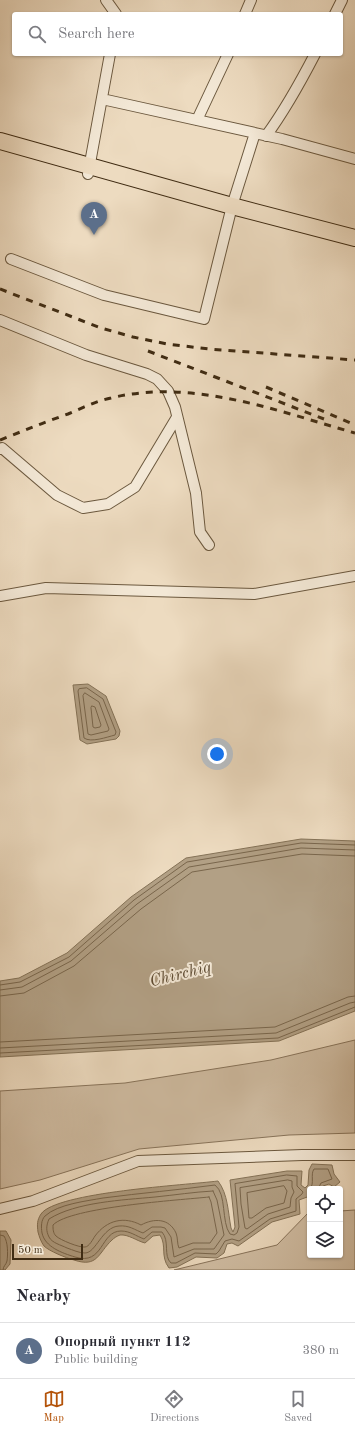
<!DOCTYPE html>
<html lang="en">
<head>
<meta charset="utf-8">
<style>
	:root { --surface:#fff; --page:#f2f2f3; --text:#2b2b33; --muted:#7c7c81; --line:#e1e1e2; --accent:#b45309 }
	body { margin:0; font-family:"Old Standard TT",serif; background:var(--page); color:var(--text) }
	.controls { position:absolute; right:12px; bottom:12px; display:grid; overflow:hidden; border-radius:4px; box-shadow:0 1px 3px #0004 }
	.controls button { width:36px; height:36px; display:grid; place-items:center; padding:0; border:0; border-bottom:1px solid var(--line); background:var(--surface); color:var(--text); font:20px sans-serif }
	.scale { position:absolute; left:12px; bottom:10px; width:71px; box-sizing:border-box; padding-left:4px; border:2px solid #402c13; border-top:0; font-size:11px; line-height:14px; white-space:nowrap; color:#402c13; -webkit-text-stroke:3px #f3e8d6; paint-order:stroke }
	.you { position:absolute; left:217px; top:754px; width:14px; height:14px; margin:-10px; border:3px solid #fff; border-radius:50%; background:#1a73e8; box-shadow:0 0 0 6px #1a73e833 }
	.badge { display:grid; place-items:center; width:26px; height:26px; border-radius:50%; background:var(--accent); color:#fff; font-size:13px; font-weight:700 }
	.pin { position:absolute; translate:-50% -33px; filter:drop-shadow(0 1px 2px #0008) }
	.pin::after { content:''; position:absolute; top:21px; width:14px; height:12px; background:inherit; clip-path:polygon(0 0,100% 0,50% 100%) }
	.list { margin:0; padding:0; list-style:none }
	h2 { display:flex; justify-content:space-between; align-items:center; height:52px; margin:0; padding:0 16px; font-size:17px }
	h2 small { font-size:13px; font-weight:400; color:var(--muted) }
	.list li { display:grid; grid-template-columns:26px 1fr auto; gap:12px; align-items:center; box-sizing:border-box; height:56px; padding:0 16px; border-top:1px solid var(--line) }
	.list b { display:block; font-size:15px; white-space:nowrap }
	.list p { margin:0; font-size:13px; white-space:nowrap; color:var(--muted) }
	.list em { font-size:13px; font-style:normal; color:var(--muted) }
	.icon { flex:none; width:22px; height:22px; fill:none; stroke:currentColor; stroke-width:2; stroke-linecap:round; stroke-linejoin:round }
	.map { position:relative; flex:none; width:355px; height:1270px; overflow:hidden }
	.search { position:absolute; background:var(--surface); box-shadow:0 1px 3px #0004; left:12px; right:12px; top:12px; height:44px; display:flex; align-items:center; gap:10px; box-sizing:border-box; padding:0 14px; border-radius:4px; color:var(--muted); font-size:15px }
	.sheet { height:108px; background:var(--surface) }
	nav { display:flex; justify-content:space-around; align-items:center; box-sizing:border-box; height:56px; border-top:1px solid var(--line); background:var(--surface); font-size:11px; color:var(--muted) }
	nav a { display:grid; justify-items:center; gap:2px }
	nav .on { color:var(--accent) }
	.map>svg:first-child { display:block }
	.green { fill:#d0bda3; stroke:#88745b }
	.water { fill:#b2a085; stroke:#847257 }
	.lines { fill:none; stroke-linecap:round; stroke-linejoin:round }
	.shore { stroke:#79664c; stroke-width:1 }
	.minor-casing { stroke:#6b583e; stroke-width:12 }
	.primary-casing { stroke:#402c13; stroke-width:18 }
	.minor { stroke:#f3e8d6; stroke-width:10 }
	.primary { stroke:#eddbc0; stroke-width:16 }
	.rail { stroke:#402c13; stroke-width:3; stroke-dasharray:7 7; stroke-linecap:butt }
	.labels { text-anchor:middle; stroke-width:4; stroke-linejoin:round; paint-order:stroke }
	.water-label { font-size:17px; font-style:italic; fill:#5c4930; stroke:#f3e8d6 }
</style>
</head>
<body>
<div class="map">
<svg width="355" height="1270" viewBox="0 0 355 1270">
	<rect width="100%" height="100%" fill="#eddbc0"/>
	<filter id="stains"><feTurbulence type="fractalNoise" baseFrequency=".005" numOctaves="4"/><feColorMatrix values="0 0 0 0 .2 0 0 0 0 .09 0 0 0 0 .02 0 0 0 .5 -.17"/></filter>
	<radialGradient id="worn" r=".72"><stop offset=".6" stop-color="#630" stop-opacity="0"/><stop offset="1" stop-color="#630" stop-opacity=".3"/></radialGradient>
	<path class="green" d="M355,1040V1133L289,1135L139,1149L40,1180L0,1189V1091L125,1083L271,1060Z
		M355,1210V1270H174L277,1245L309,1212H310V1255H340V1211Z"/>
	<path class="water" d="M88,684L106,696L120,731L119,736L116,739L87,744L80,740L73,685Z
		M301,839L355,841V1011L279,1041L0,1057V981L19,978L67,953L131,897L186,858Z
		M312,1164L332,1165L334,1174L340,1182L334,1187L329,1184L323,1186L321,1189H310V1196L299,1200L300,1214L272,1222L238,1246L232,1243L227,1244L224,1253L217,1258L196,1257L177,1267L169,1268C160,1256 167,1246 160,1235L153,1236L145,1243C137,1241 128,1234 120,1235C117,1236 114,1238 112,1240C98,1253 98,1268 74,1260C66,1258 49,1251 44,1246C41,1242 39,1236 38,1232C37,1225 37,1220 41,1214C56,1192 187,1185 218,1181C228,1194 228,1212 231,1228L233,1232L235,1227L230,1180L287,1171H302L301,1185L305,1188L308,1185L309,1170Z
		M0,1231H6L11,1240L10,1264L5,1270H0Z"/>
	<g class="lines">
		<path class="shore" d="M87,688L103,699L116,732L115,735C107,737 91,743 84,738L78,691L79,689Z
			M85,693L99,702L109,729L108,731L91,735L88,734L83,696Z
			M92,706L95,707L101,725L100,727L95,728L93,727L91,708Z
			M0,985L20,982L69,957L134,900L187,862L301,843L355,845
			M0,990L22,987L71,961L137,904L189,867L301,848L355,850
			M0,996L24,993L74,966L141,909L192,872L302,854L355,856
			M0,1042L275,1027L348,997L355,996
			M0,1048L276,1033L350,1003L355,1002
			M0,1053L278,1038L355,1007
			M287,1175L297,1176V1186L303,1192L302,1194L296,1199V1211L270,1219L239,1241L232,1239L225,1241L219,1251L216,1254L195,1253L176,1263H171C163,1256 170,1241 162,1232H152L144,1239C136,1236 130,1231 121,1231C100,1231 104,1266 75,1257C62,1253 45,1247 42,1233C41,1227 41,1220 45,1216C58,1204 87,1201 103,1198C141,1193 178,1190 215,1185C227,1194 221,1222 230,1234L234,1235L237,1233L239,1227L235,1184Z
			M288,1180L292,1181V1187L294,1192L291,1198L290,1207L268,1214L247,1229L245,1228L241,1204L240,1188Z
			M284,1186L287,1191L284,1203L266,1208L252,1218H249L247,1193Z
			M310,1189C315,1183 310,1175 314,1169H328L332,1179L321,1183L318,1189
			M213,1191L217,1200L224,1235L214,1249H194L174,1257L171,1237L165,1228L161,1227H152L143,1233C135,1230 129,1225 119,1226C102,1227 96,1253 85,1253C79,1253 73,1250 67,1248C61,1245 52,1243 49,1237C46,1231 46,1226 49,1219C76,1202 123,1200 155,1197C175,1195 194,1192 213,1191Z
			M209,1197L211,1202L217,1233L210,1243H193L179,1248C177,1244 178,1238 176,1233C169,1218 154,1218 141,1225C124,1216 107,1220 95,1236C93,1239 89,1247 85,1247C80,1248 60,1240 56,1236C53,1233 53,1229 53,1225C70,1207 180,1200 209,1197Z
			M0,1235L4,1236C8,1242 8,1254 7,1261C6,1265 3,1266 3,1270"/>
		<g class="minor-casing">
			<path id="minor" d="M106,0L116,14
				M245,14L251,0
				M335,14L342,0
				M102,99L282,139L355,159
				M197,120L228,54
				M266,136C285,110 300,83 315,54
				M88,174L110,54
				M11,259L104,295L204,319L232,206L255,133
				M0,320L86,355L147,374L157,379L168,391L175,407L196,493L200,532L209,545
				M0,449L2,448L57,495L83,508L108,504L135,487L177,417
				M0,596L46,588L254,594L355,576
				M0,1209L33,1201L138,1161L302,1155H355"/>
		</g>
		<g class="primary-casing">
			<path id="primary" d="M0,141L232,206L355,238"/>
		</g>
		<use href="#minor" class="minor"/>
		<use href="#primary" class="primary"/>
		<path class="rail" d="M0,289L101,328L133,337L167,344L209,349L355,360
			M148,351L324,419
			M266,387L355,425
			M0,440C23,431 45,422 68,414C82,408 96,401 111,398C193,378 277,411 355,433"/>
	</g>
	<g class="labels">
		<g class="water-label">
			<text transform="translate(180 973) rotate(-14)" y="6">Chirchiq</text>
		</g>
	</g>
	<rect width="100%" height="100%" filter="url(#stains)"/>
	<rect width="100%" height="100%" fill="url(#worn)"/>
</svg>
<div class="controls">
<button><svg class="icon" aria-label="locate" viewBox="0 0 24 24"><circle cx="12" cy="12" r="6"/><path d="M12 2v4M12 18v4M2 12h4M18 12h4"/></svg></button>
<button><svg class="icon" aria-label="layers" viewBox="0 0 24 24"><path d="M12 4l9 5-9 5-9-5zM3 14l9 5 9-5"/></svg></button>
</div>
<div class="scale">50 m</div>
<div class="you"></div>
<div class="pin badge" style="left:94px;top:235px;background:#5c6f8a">A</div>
<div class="search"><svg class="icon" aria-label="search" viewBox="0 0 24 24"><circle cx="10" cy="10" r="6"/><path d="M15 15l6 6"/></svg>Search here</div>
</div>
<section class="sheet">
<h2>Nearby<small></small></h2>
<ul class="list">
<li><span class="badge" style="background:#5c6f8a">A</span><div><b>Опорный пункт 112</b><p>Public building</p></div><em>380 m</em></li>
</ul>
</section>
<nav>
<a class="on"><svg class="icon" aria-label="map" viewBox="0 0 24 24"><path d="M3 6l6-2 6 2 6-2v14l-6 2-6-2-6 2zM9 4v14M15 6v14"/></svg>Map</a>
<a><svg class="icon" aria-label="directions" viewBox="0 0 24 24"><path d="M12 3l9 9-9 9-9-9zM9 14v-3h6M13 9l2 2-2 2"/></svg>Directions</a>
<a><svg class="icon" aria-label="saved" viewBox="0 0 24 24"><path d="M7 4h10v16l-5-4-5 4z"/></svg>Saved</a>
</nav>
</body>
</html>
